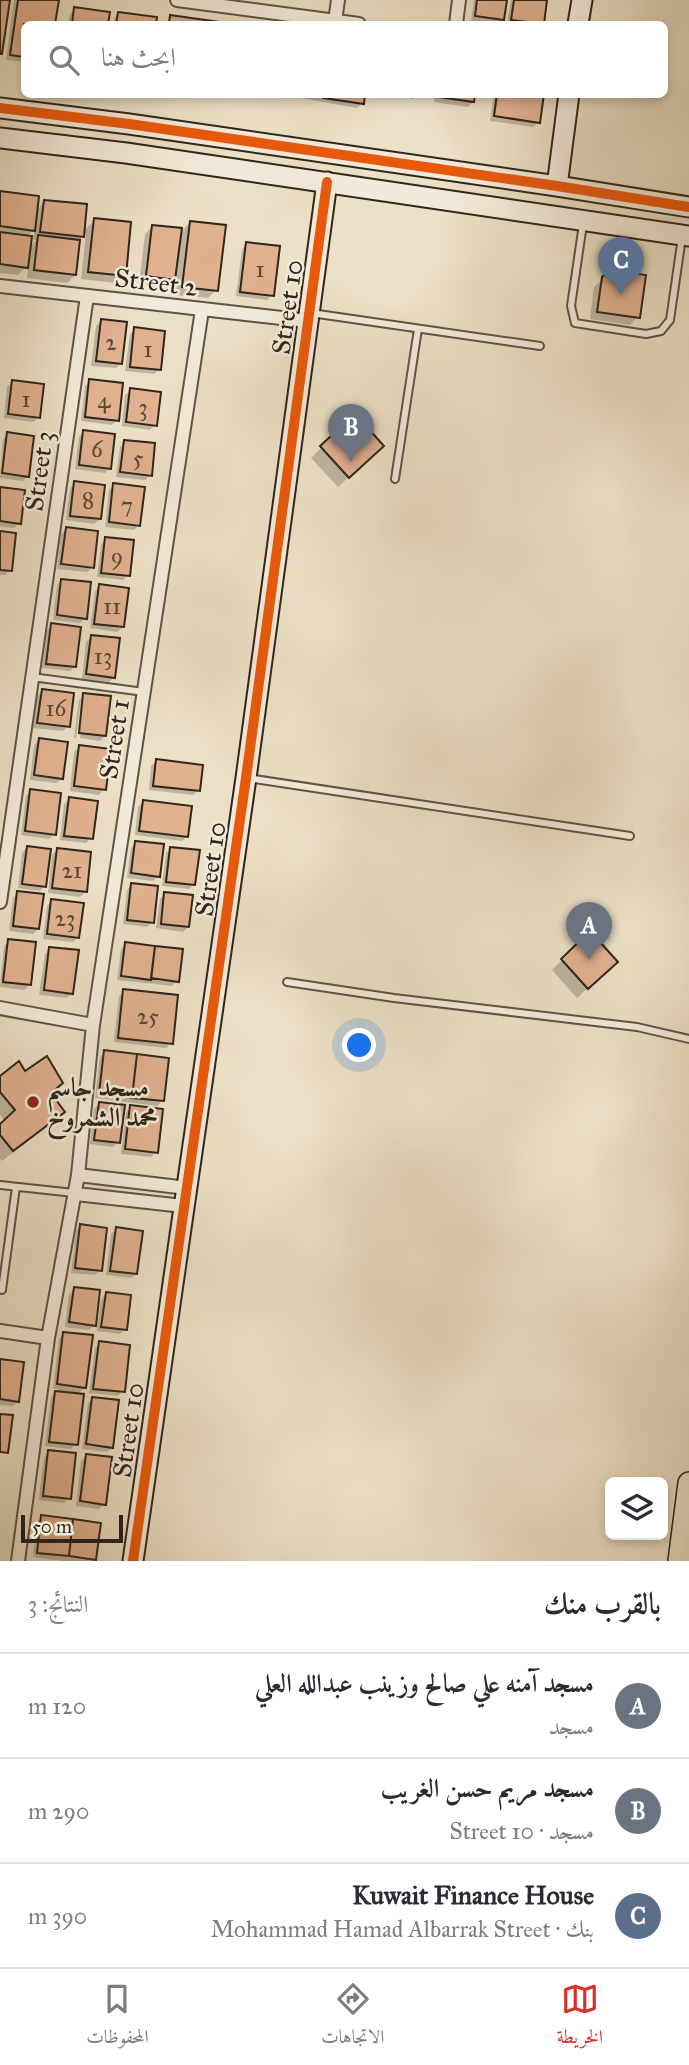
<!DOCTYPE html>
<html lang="ar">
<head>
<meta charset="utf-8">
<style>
	:root { --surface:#fff; --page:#f7f7f7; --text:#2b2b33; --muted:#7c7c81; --line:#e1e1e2; --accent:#d93025 }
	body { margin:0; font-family:"IM FELL Great Primer",Amiri,serif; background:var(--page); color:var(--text); direction:rtl }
	.controls { position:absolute; right:21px; bottom:21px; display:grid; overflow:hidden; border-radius:10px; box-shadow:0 4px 10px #0003 }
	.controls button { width:63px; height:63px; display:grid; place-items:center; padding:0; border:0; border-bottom:2px solid var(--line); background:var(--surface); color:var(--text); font:35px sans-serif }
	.scale { position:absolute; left:21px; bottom:18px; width:102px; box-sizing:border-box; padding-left:7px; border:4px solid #2f2519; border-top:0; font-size:19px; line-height:24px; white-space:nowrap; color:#2f2519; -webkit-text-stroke:5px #f2ead9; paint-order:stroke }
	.you { position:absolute; left:360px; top:1046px; width:24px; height:24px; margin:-18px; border:5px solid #fff; border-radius:50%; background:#1a73e8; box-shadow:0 0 0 10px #1a73e833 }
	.badge { display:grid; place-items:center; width:46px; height:46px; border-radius:50%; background:var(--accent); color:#fff; font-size:23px; font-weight:700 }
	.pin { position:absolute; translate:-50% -58px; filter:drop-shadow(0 2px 4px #0008) }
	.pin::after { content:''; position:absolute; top:37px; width:24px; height:21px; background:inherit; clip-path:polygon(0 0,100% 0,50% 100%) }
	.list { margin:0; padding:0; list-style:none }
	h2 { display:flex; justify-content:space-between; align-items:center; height:91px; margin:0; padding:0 28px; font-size:30px }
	h2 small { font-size:23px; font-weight:400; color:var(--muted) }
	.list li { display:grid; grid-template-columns:46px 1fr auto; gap:21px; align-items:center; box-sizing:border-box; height:105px; padding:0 28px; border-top:2px solid var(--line) }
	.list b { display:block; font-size:26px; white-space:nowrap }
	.list p { margin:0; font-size:23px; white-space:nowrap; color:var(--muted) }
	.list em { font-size:23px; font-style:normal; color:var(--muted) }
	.icon { flex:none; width:38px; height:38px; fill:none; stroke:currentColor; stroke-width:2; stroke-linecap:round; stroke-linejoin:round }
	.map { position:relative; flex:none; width:689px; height:1561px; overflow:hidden; direction:ltr }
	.search { position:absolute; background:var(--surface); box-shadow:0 4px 10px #0003; left:21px; right:21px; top:21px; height:77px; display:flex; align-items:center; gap:18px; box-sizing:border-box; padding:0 24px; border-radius:10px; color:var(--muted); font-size:26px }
	.sheet { height:406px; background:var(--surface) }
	nav { display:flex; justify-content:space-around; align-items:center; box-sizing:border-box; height:98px; border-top:2px solid var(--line); background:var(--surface); font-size:19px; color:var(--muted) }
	nav a { display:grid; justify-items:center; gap:4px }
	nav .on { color:var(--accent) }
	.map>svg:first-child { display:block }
	.shadow { fill:#0003; fill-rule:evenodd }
	.building { fill:#e0b08f; stroke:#2f2519; stroke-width:2 }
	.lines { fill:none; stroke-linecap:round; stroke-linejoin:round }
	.lane-casing { stroke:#5e5444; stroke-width:10 }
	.street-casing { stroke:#5e5444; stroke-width:16 }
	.secondary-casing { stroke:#2f2519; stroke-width:23 }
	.primary-casing { stroke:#2f2519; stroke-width:24 }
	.lane { stroke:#f2ead9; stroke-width:6 }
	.street { stroke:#f2ead9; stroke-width:12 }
	.secondary { stroke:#f2ead9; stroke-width:19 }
	.primary { stroke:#ebdfc5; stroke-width:21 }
	.cycleway-casing { stroke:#f2ead9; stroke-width:15 }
	.cycleway { stroke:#e8590c; stroke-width:10 }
	.poi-dot { fill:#8f2418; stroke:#f2ead9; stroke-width:2.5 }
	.labels { text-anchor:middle; stroke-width:5; stroke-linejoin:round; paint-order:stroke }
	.number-label { font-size:23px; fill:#5b4836 }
	.street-label { font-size:26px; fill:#2f2519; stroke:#f2ead9 }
	.poi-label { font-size:26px; font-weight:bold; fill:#2f2519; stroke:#f2ead9; text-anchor:start }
</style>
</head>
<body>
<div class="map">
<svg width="689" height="1561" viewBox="0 0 689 1561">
	<rect width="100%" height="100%" fill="#ebdfc5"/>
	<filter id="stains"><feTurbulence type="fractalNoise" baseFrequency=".00286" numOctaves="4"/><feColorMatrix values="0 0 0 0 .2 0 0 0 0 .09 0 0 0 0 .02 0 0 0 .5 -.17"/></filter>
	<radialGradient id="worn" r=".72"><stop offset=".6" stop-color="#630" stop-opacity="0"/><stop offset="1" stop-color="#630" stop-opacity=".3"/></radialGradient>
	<path class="shadow" d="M14,0H57L54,24H24V62L6,60Z
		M474,0H505L502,20L497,24L471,21Z
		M511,0H546L542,24H507Z
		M75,9L108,13L106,24H68L70,14Z
		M119,14L155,19L154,24H113L114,19Z
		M171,17L218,24H165Z
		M278,94H364L362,103L357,108Z
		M384,94H417L413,99Z
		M435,94H474L473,102L468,107L434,102Z
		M494,94H542L538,122L533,127L490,121Z
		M0,192L36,211L45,201L83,232L94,220L124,275L116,283L81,279L86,233L79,240L75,275L67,283L27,278L29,264L18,275L0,273ZM35,228L33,239L36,240L29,248L26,237L31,232V229Z
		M190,222L216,290L208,298L175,295L177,276L166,287L139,284L145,234L153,226L183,230Z
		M247,243L272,295L267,300L236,296L242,249Z
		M610,272L638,317L630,325L590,319L594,287Z
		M101,321L121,363L116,368L91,366L96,326Z
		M135,329L159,369L154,374L125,371L130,334Z
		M90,381L117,420L112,425L81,421L85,386Z
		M12,382L38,417L33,422L4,418L7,387Z
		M131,390L155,425L150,430L122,426L125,395Z
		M84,432L110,468L105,473L75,469L79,437Z
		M8,434L28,476L23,481L0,478L3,439Z
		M125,442L150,475L145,480L116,477L120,447Z
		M322,447L371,456L338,487L311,458Z
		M75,483L100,519L94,524L66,520L70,488Z
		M114,485L139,525L134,530L105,527L109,490Z
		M0,489L19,523L14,528L0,526Z
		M66,529L92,567L87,572L57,569L61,534Z
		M0,533L10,570L5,575H0Z
		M106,539L128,575L123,580L97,577L101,544Z
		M62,580L85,618L80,623L53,620L57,585Z
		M100,586L123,627L117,632L90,628L95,591Z
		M52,625L75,666L70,671L42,668L47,630Z
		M91,637L114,677L109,682L82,679L86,642Z
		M42,691L68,726L63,731L33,728L37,696Z
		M84,695L105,736L100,741L80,738L85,698H81L76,738H74L79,700Z
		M39,740L62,778L57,783L30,780L34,745Z
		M79,747L104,789L99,795L70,791L74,752Z
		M156,761L198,790L193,795L149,790L151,766Z
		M31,791L54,834L49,839L21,835L26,796Z
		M69,799L91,838L86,843L60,840L64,804Z
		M143,802L187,836L182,841L135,835L138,807Z
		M136,843L158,876L153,881L127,878L131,848Z
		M27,847L45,886L40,891L18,888L22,853Z
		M171,848L194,884L189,889L162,886L166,853Z
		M57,850L85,892L80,897L48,893L52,855Z
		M132,885L152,922L147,927L123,924L127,890Z
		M18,893L38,929L33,934L9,931L13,898Z
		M165,894L188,927L183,932L156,928L160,899Z
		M52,901L78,937L73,942L43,939L47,906Z
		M9,941L29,985L24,990L0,987L4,946Z
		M126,944L177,981L172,986L117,980L121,949Z
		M50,948L72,993L67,998L39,995L45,954Z
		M562,960L605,972L577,998L552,970Z
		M124,991L171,1043L166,1048L114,1042L119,996Z
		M105,1052L162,1101L157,1106L95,1098L100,1057Z
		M25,1073L50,1094L63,1112L53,1122L2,1161L0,1159V1126L5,1121L0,1115V1078Z
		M99,1104L118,1142L113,1147L90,1144L94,1109Z
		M131,1107L156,1152L151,1157L121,1154L126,1112Z
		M81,1226L100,1270L95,1275L71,1273L76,1231Z
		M116,1229L136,1273L131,1278L106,1275L111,1234Z
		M74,1289L94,1325L89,1330L65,1327L69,1294Z
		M106,1294L125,1329L120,1334L97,1331L101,1299Z
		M64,1333L85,1387L77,1395L76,1444L71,1449L45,1446L51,1397L59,1389H53L59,1339Z
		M100,1343L123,1391L118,1396L89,1393L95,1348Z
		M0,1361L18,1401L13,1406L0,1405Z
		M93,1398L112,1447L107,1452L82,1449L88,1403Z
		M49,1452L69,1498L64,1503L39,1500L44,1457Z
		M87,1456L104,1504L99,1509L76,1506L81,1461Z
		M42,1517L95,1559L93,1561H64L33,1557L37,1522Z"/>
	<path class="building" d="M0,0H10L2,54H0Z
		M18,0H59L55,24H24V57L10,55Z
		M477,0H507L504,20L475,16Z
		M514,0H547L544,24L511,20Z
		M74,7L110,12L108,24H72Z
		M118,12L157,17L156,24H116Z
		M170,15L220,22L219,24H169Z
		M324,94H365L364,104L323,98Z
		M438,94H475L474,102L438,97Z
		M497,94H544L540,123L494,116Z
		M0,191L39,196L35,231L0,226Z
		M44,200L87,204L84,237L40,232Z
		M94,218L131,222L126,276L88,272Z
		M190,221L226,225L218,291L182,287Z
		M152,225L182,228L175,280L146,276Z
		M0,232L32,236L28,268L0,264Z
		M38,235L80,240L76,275L34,270Z
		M246,242L280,246L274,296L240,292Z
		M610,270L646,275L640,318L597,312L602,277Z
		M101,319L127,322L122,364L96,361Z
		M134,327L165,331L161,370L130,367Z
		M89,379L123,383L119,421L85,417Z
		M12,380L44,384L40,418L8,414Z
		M130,388L161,392L157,426L126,422Z
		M355,414L384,446L349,478L320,446Z
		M83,430L115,434L111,469L79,465Z
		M7,432L34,436L29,477L2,473Z
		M124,440L155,443L152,476L120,472Z
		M74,481L105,485L101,519L70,516Z
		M113,483L145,487L140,526L109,522Z
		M0,487L25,490L21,524L0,521Z
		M66,527L98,531L94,568L61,564Z
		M0,531L16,533L12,571L0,570Z
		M105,537L134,540L130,576L101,573Z
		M61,579L91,582L87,619L57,615Z
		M99,584L129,588L124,627L94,624Z
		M51,623L81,627L76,667L46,664Z
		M91,635L120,638L115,678L86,674Z
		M42,689L74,693L70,727L37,723Z
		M83,693L111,696L106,736L79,733Z
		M39,738L68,742L63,779L34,775Z
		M79,745L111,749L106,790L74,786Z
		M156,759L203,765L200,791L153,786Z
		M30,789L61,793L56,835L25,831Z
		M69,797L98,801L93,839L64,836Z
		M143,800L192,806L188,837L139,831Z
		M135,841L164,844L160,877L131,873Z
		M27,846L51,849L46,887L22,884Z
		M170,847L200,850L195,885L166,882Z
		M57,848L91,852L87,892L52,888Z
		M131,883L158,886L154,923L127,920Z
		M17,891L44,894L39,929L13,926Z
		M164,892L193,895L189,927L161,924Z
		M51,899L84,903L79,938L47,934Z
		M590,931L618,962L588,989L561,959Z
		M8,939L36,942L31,985L3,982Z
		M125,942L155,946L151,980L121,976Z
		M155,946L183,949L179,982L151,978Z
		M49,947L79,950L73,994L44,990Z
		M123,989L178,995L173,1044L118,1038Z
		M104,1050L137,1054L132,1098L99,1094Z
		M137,1054L169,1058L164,1101L132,1098Z
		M47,1056L63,1083L51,1093L65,1112L13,1151L0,1135V1124L15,1110L0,1092V1076L19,1061L25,1071Z
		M99,1102L125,1105L120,1143L94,1140Z
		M130,1105L163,1109L158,1153L125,1149Z
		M80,1224L107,1228L102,1271L75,1268Z
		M116,1227L143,1231L137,1274L110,1271Z
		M74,1287L100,1290L96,1326L69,1322Z
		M106,1292L131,1295L127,1330L101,1327Z
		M63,1332L93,1335L86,1388L57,1384Z
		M99,1341L130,1345L125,1392L93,1389Z
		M0,1359L24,1362L19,1402L0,1399Z
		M55,1391L84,1394L78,1445L49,1442Z
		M92,1397L119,1400L113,1448L86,1444Z
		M0,1414L13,1415L8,1453L0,1452Z
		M48,1450L76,1453L71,1499L43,1496Z
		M86,1454L112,1457L106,1505L80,1501Z
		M41,1515L73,1519L69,1556L37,1553Z
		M73,1519L101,1523L96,1560L69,1556Z"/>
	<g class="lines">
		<g class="lane-casing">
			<path id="lane" d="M583,224L571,306L575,323L646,334L661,331L670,320L682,237
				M311,313L540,346
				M395,479L418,329
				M32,677L144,692
				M248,778L630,836
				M287,982L394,998L637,1027L689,1039
				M0,1185L74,1193
				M2,1290L16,1187"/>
		</g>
		<g class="street-casing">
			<path id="street" d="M177,0L359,24
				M335,21L338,0
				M456,24L459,0
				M0,286L308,321
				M0,902L87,296
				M0,1008L93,1025
				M78,1175L187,1188
				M76,1194L183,1206
				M0,1331L48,1338
				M18,1561L48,1338L78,1175L93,1025L202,310"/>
		</g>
		<g class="secondary-casing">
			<path id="secondary" d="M578,24L582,0
				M0,108L129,124L557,186L689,207
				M0,138L126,153L689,236
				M557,186L569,94
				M133,1561L246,778L327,182"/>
		</g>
		<g class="primary-casing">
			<path id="primary" d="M679,1561L689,1483"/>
		</g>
		<use href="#lane" class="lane"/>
		<use href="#street" class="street"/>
		<use href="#secondary" class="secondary"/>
		<use href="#primary" class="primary"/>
		<g class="cycleway-casing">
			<path id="cycleway" d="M0,108L129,124L557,186L689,207
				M133,1561L246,778L327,182"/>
		</g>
		<use href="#cycleway" class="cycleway"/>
	</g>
	<circle class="poi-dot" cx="33" cy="1102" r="7"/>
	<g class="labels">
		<g class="number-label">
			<text x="260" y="277">1</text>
			<text x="111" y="350">2</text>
			<text x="148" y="357">1</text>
			<text x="26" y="407">1</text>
			<text x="104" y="408">4</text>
			<text x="143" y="415">3</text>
			<text x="97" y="457">6</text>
			<text x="138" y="466">5</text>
			<text x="88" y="508">8</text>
			<text x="127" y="513">7</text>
			<text x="117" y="564">9</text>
			<text x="112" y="614">11</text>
			<text x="103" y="664">13</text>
			<text x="56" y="716">16</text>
			<text x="72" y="878">21</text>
			<text x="65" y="926">23</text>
			<text x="148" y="1024">25</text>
		</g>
		<g class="street-label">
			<text transform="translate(156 282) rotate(7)" y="9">Street 2</text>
			<text transform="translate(287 307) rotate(-82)" y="9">Street 10</text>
			<text transform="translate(39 471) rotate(-82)" y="9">Street 3</text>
			<text transform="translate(114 739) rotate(-81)" y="9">Street 1</text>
			<text transform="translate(210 869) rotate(-82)" y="9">Street 10</text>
			<text transform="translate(128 1430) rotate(-82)" y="9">Street 10</text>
		</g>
		<g class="poi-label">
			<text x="47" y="1096">مسجد جاسم<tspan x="47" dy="30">محمد الشمروخ</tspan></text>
		</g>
	</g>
	<rect width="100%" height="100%" filter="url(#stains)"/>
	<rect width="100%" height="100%" fill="url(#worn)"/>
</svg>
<div class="controls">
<button><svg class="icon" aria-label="layers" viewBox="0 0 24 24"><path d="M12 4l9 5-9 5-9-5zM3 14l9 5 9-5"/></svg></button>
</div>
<div class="scale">50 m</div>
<div class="you"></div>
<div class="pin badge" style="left:589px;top:960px;background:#6b7280">A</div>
<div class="pin badge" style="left:351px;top:462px;background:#6b7280">B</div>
<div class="pin badge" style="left:621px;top:295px;background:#5c6f8a">C</div>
<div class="search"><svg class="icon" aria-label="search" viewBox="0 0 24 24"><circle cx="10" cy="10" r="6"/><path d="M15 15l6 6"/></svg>ابحث هنا</div>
</div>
<section class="sheet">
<h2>بالقرب منك<small>النتائج: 3</small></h2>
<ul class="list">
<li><span class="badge" style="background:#6b7280">A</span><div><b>مسجد آمنه علي صالح وزينب عبدالله العلي</b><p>مسجد</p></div><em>120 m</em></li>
<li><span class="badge" style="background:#6b7280">B</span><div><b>مسجد مريم حسن الغريب</b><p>مسجد · Street 10</p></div><em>290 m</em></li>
<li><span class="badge" style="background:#5c6f8a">C</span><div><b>Kuwait Finance House</b><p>بنك · Mohammad Hamad Albarrak Street</p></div><em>390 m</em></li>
</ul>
</section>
<nav>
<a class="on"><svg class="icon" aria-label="map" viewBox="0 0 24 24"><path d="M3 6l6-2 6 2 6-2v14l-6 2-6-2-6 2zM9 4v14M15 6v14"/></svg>الخريطة</a>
<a><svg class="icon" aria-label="directions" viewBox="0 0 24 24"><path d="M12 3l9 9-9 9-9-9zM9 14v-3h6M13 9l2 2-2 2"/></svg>الاتجاهات</a>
<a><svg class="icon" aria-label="saved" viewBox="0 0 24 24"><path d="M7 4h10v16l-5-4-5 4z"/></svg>المحفوظات</a>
</nav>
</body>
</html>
